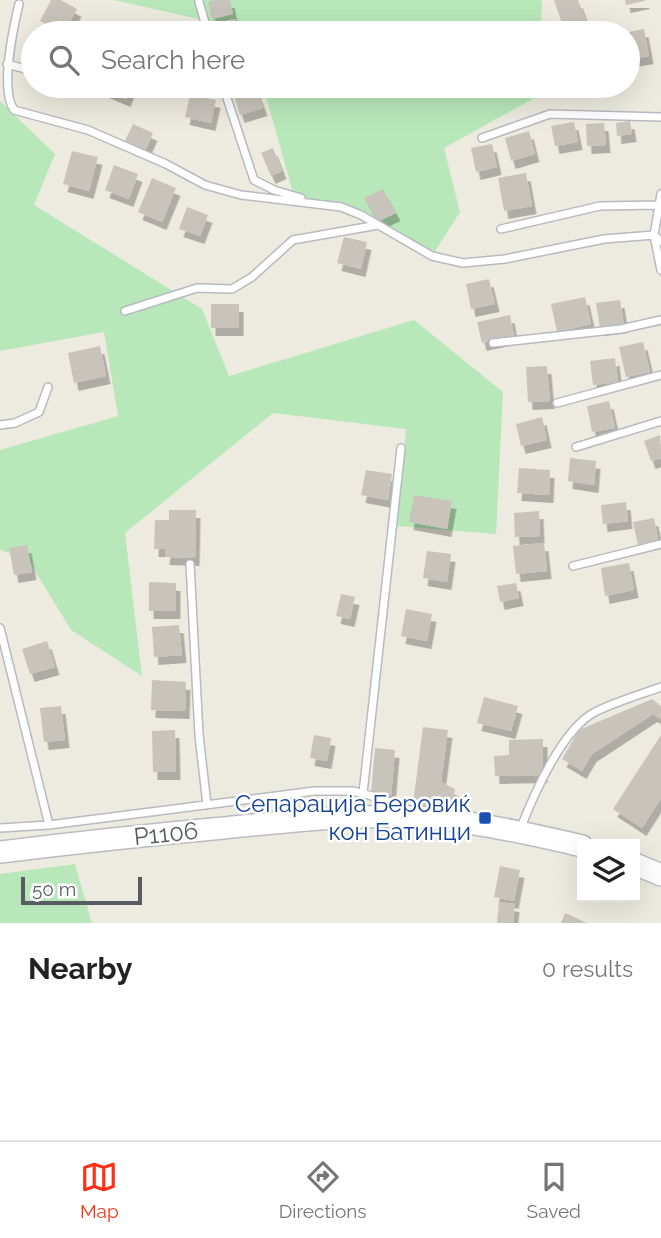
<!DOCTYPE html>
<html lang="en">
<head>
<meta charset="utf-8">
<style>
	:root { --surface:#fff; --page:#f2f2f2; --text:#222; --muted:#767676; --line:#e0e0e0; --accent:#fc3117 }
	body { margin:0; font-family:Raleway,sans-serif; background:var(--page); color:var(--text) }
	.controls { position:absolute; right:21px; bottom:21px; display:grid; overflow:hidden; border-radius:0px; box-shadow:0 7px 28px #0002 }
	.controls button { width:63px; height:63px; display:grid; place-items:center; padding:0; border:0; border-bottom:2px solid var(--line); background:var(--surface); color:var(--text); font:35px sans-serif }
	.scale { position:absolute; left:21px; bottom:18px; width:121px; box-sizing:border-box; padding-left:7px; border:4px solid #585c62; border-top:0; font-size:19px; line-height:24px; white-space:nowrap; color:#585c62; -webkit-text-stroke:5px #fff; paint-order:stroke }
	.list { margin:0; padding:0; list-style:none }
	h2 { display:flex; justify-content:space-between; align-items:center; height:91px; margin:0; padding:0 28px; font-size:30px }
	h2 small { font-size:23px; font-weight:400; color:var(--muted) }
	.icon { flex:none; width:38px; height:38px; fill:none; stroke:currentColor; stroke-width:2; stroke-linecap:round; stroke-linejoin:round }
	.map { position:relative; flex:none; width:661px; height:923px; overflow:hidden }
	.search { position:absolute; background:var(--surface); box-shadow:0 7px 28px #0002; left:21px; right:21px; top:21px; height:77px; display:flex; align-items:center; gap:18px; box-sizing:border-box; padding:0 24px; border-radius:38px; color:var(--muted); font-size:26px }
	.sheet { height:217px; background:var(--surface) }
	nav { display:flex; justify-content:space-around; align-items:center; box-sizing:border-box; height:98px; border-top:2px solid var(--line); background:var(--surface); font-size:19px; color:var(--muted) }
	nav a { display:grid; justify-items:center; gap:4px }
	nav .on { color:var(--accent) }
	.map>svg:first-child { display:block }
	.green { fill:#b8e8ba }
	.building { fill:#c8c4bc; filter:url(#shadow) }
	.lines { fill:none; stroke-linecap:round; stroke-linejoin:round }
	.service-casing { stroke:#b7bac0; stroke-width:10 }
	.secondary-casing { stroke:#b8bcc3; stroke-width:24 }
	.service { stroke:#fff; stroke-width:7 }
	.secondary { stroke:#fff; stroke-width:21 }
	.transit-dot { fill:#1a4fb4; stroke:#fff; stroke-width:2.5 }
	.labels { text-anchor:middle; stroke-width:5; stroke-linejoin:round; paint-order:stroke }
	.transit-label { font-size:24px; fill:#164399; stroke:#fff; text-anchor:end }
	.street-label { font-size:24px; fill:#585c62; stroke:#fff }
</style>
</head>
<body>
<div class="map">
<svg width="661" height="923" viewBox="0 0 661 923">
	<defs>
		<filter id="shadow"><feDropShadow dx="4.5" dy="8" stdDeviation="0" flood-color="#0004"/></filter>
	</defs>
	<rect width="100%" height="100%" fill="#edebdf"/>
	<path class="green" d="M114,0H542L541,33H249L216,23Z
		M263,86H541L540,95L444,148L460,212L432,256L361,215L295,200Z
		M0,101L55,154L34,205L202,309L229,376L414,320L503,392L496,534L397,526L406,429L273,413L125,533L142,676L71,630L27,558L0,550V450L118,416L104,332L0,351Z
		M75,864L92,923H0V874Z"/>
	<path class="building" d="M51,0H61L77,9L63,33L40,21Z
		M215,0H230L233,14L212,19L208,2Z
		M554,0H578L587,24L565,32Z
		M625,0H645V1L626,5Z
		M235,19L239,33H219L216,23Z
		M644,29L649,56L628,60V32Z
		M95,86H131L126,99Z
		M246,86H255L263,108L240,115L232,90Z
		M190,95L216,100L211,123L185,117Z
		M630,121L632,134L617,136L616,123Z
		M574,122L578,142L555,146L551,126Z
		M604,123L606,145L587,146L586,124Z
		M133,124L153,133L145,151L125,141Z
		M529,131L535,154L511,161L505,138Z
		M492,144L497,167L476,172L471,148Z
		M273,148L282,171L271,176L261,153Z
		M72,151L98,157L89,191L63,184Z
		M114,165L138,174L129,199L105,190Z
		M526,173L532,206L504,211L498,178Z
		M152,178L176,188L162,222L138,212Z
		M383,189L396,213L377,222L364,198Z
		M187,207L208,215L200,236L179,229Z
		M344,237L367,242L361,269L337,263Z
		M489,279L495,304L471,309L466,284Z
		M585,297L591,324L557,332L551,304Z
		M620,300L624,325L600,328L596,303Z
		M211,304H239V328H211Z
		M510,315L514,336L482,343L477,322Z
		M643,342L650,372L626,377L619,347Z
		M100,346L106,376L74,383L68,353Z
		M615,358L618,382L593,385L590,361Z
		M547,366L550,401L528,402L526,367Z
		M609,401L615,428L592,432L587,406Z
		M542,417L547,440L521,446L516,424Z
		M660,435L661,458L651,461L644,441Z
		M570,458L596,461L594,485L568,481Z
		M519,468L550,470L549,495L517,493Z
		M366,470L392,474L388,500L361,495Z
		M414,495L452,501L447,529L409,522Z
		M626,502L628,521L603,524L601,505Z
		M169,510H196L195,558L165,557L166,549H154L155,520H169Z
		M539,511L540,536L515,537L514,513Z
		M654,518L658,540L638,545L633,522Z
		M544,543L547,571L516,574L513,546Z
		M27,545L32,572L14,575L9,548Z
		M427,551L451,554L447,582L423,578Z
		M629,563L634,590L605,596L601,568Z
		M149,582L176,583V611H149Z
		M516,583L519,598L500,602L497,586Z
		M341,594L355,597L350,619L336,616Z
		M406,609L432,614L427,641L401,636Z
		M179,625L182,655L154,657L152,627Z
		M47,641L55,667L30,674L22,649Z
		M152,680L186,682L185,711L151,710Z
		M484,697L518,706L511,731L477,723Z
		M652,699L661,706V719L653,714L592,754L582,771L562,759L579,730Z
		M61,706L65,740L44,742L40,708Z
		M423,727L448,730L441,782L455,789L452,809L413,804Z
		M175,730L176,772H153L152,731Z
		M314,735L331,738L327,761L310,758Z
		M661,735V798L642,828L613,809Z
		M543,739V775L495,776L494,756L509,755V740Z
		M375,748L395,750L391,796L371,794Z
		M500,866L520,870L514,901L494,897Z
		M499,902L515,904L513,923H497Z
		M565,913L587,923H561Z"/>
	<g class="lines">
		<g class="service-casing">
			<path id="service" d="M199,2L208,33
				M19,4C13,29 0,90 14,110L88,130L166,164L205,185L241,195L341,207L361,215L432,256L463,263L505,259L604,239L654,235L661,241
				M7,64L33,71
				M223,86L254,180L274,190L301,198
				M482,138L550,114L661,117
				M661,194L654,235L661,270
				M501,229L600,206L658,205
				M125,311L197,288L232,289L252,277L293,240L378,225
				M493,343L621,329L661,320
				M557,403L661,375
				M0,425L15,423L39,412L48,387
				M576,447L661,421
				M190,564L199,735L207,805
				M573,566L661,544
				M0,628L49,825
				M363,793L401,448
				M0,828L49,825L315,791H353L376,797L407,809
				M520,830C533,796 562,729 595,712C615,702 639,695 661,687"/>
		</g>
		<g class="secondary-casing">
			<path id="secondary" d="M0,852C74,843 148,835 223,828C291,821 362,813 430,818C482,823 532,834 582,846
				M635,864L661,875"/>
		</g>
		<use href="#service" class="service"/>
		<use href="#secondary" class="secondary"/>
	</g>
	<rect class="transit-dot" x="478" y="811" width="14" height="14" rx="3.5"/>
	<g class="labels">
		<g class="transit-label">
			<text x="471" y="812">Сепарација Беровиќ<tspan x="471" dy="28">кон Батинци</tspan></text>
		</g>
		<g class="street-label">
			<text transform="translate(166 834) rotate(-6)" y="8">P1106</text>
		</g>
	</g>
</svg>
<div class="controls">
<button><svg class="icon" aria-label="layers" viewBox="0 0 24 24"><path d="M12 4l9 5-9 5-9-5zM3 14l9 5 9-5"/></svg></button>
</div>
<div class="scale">50 m</div>
<div class="search"><svg class="icon" aria-label="search" viewBox="0 0 24 24"><circle cx="10" cy="10" r="6"/><path d="M15 15l6 6"/></svg>Search here</div>
</div>
<section class="sheet">
<h2>Nearby<small>0 results</small></h2>
<ul class="list">
</ul>
</section>
<nav>
<a class="on"><svg class="icon" aria-label="map" viewBox="0 0 24 24"><path d="M3 6l6-2 6 2 6-2v14l-6 2-6-2-6 2zM9 4v14M15 6v14"/></svg>Map</a>
<a><svg class="icon" aria-label="directions" viewBox="0 0 24 24"><path d="M12 3l9 9-9 9-9-9zM9 14v-3h6M13 9l2 2-2 2"/></svg>Directions</a>
<a><svg class="icon" aria-label="saved" viewBox="0 0 24 24"><path d="M7 4h10v16l-5-4-5 4z"/></svg>Saved</a>
</nav>
</body>
</html>
